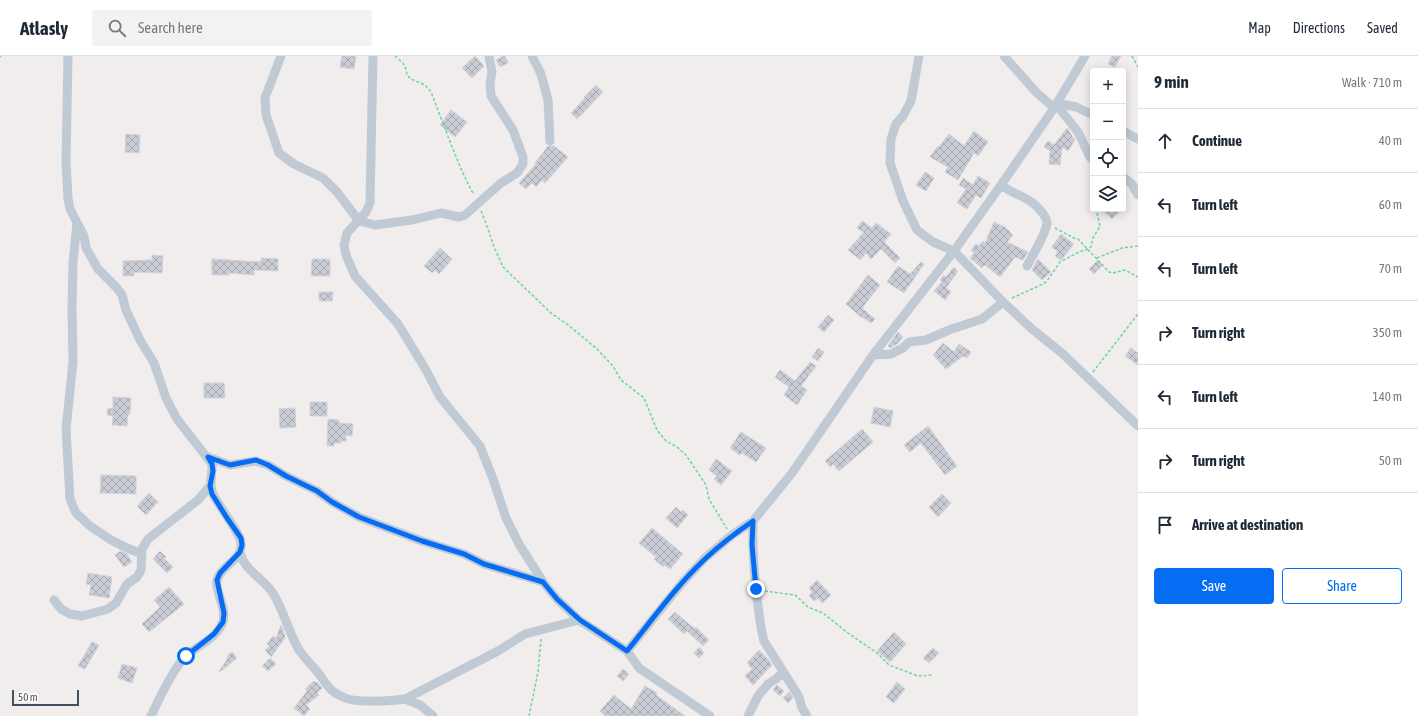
<!DOCTYPE html>
<html lang="en">
<head>
<meta charset="utf-8">
<style>
	:root { --surface:#fff; --page:#f2f2f3; --text:#1f2937; --muted:#747a83; --line:#e0e1e3; --accent:#056cf3 }
	body { margin:0; font-family:"Asap Condensed",sans-serif; background:var(--page); color:var(--text) }
	.controls { position:absolute; right:12px; top:12px; display:grid; overflow:hidden; border-radius:4px; box-shadow:0 2px 10px #0003 }
	.controls button { width:36px; height:36px; display:grid; place-items:center; padding:0; border:0; border-bottom:1px solid var(--line); background:var(--surface); color:var(--text); font:20px sans-serif }
	.scale { position:absolute; left:12px; bottom:10px; width:67px; box-sizing:border-box; padding-left:4px; border:2px solid #44515d; border-top:0; font-size:11px; line-height:14px; white-space:nowrap; color:#44515d; -webkit-text-stroke:3px #fff; paint-order:stroke }
	.stop { position:absolute; width:12px; height:12px; margin:-9px; border:3px solid #056cf3; border-radius:50%; background:#fff }
	.stop.end { background:#056cf3; border-color:#fff; box-shadow:0 1px 4px #0008 }
	.list { margin:0; padding:0; list-style:none }
	h2 { display:flex; justify-content:space-between; align-items:center; height:52px; margin:0; padding:0 16px; font-size:17px }
	h2 small { font-size:13px; font-weight:400; color:var(--muted) }
	.list li { display:grid; grid-template-columns:26px 1fr auto; gap:12px; align-items:center; box-sizing:border-box; height:64px; padding:0 16px; border-top:1px solid var(--line) }
	.list b { display:block; font-size:15px; white-space:nowrap }
	.list em { font-size:13px; font-style:normal; color:var(--muted) }
	.actions { display:flex; gap:8px; padding:12px 16px }
	.actions a { flex:1; padding:9px 0; border:1px solid var(--accent); border-radius:4px; text-align:center; font-size:14px; color:var(--accent) }
	.actions .main { background:var(--accent); color:#fff }
	.icon { flex:none; width:22px; height:22px; fill:none; stroke:currentColor; stroke-width:2; stroke-linecap:round; stroke-linejoin:round }
	.map { position:relative; flex:none; width:1138px; height:660px; overflow:hidden }
	header { display:flex; align-items:center; gap:24px; box-sizing:border-box; height:56px; padding:0 20px; background:var(--surface); border-bottom:1px solid var(--line) }
	header strong { font-size:19px }
	nav { display:flex; gap:22px; margin-inline-start:auto; font-size:14px }
	.search { width:280px; height:36px; background:var(--page); display:flex; align-items:center; gap:10px; box-sizing:border-box; padding:0 14px; border-radius:4px; color:var(--muted); font-size:15px }
	main { display:flex }
	aside { flex:1; background:var(--surface) }
	.map>svg:first-child { display:block }
	.building { fill:url(#building-cross-hatch); stroke:#d1d3da }
	.lines { fill:none; stroke-linecap:round; stroke-linejoin:round }
	.path { stroke:#6ad5a1; stroke-width:1.5; stroke-dasharray:3 2; stroke-linecap:butt }
	.minor { stroke:#bfcad5; stroke-width:9 }
	.route { stroke:#056cf3; stroke-width:5 }
</style>
</head>
<body>
<header>
<strong>Atlasly</strong>
<div class="search"><svg class="icon" aria-label="search" viewBox="0 0 24 24"><circle cx="10" cy="10" r="6"/><path d="M15 15l6 6"/></svg>Search here</div>
<nav><a>Map</a><a>Directions</a><a>Saved</a></nav>
</header>
<main>
<div class="map">
<svg width="1138" height="660" viewBox="0 0 1138 660">
	<defs>
		<pattern id="building-cross-hatch" width="8" height="8" patternUnits="userSpaceOnUse"><rect width="8" height="8" fill="#c9ccd4"/><path d="M0 0l8 8M0 8l8-8" fill="none" stroke="#a5a8af"/></pattern>
	</defs>
	<rect width="100%" height="100%" fill="#f1eded"/>
	<path class="building" d="M342,0H356L354,13L340,11Z
		M475,0L484,10L472,22L462,12Z
		M503,0H505L508,7L500,11L496,4Z
		M1112,0H1121L1115,11L1108,8Z
		M596,29L603,36L577,63L571,57L585,42L584,41Z
		M451,54L467,66L455,81L440,69Z
		M1067,72L1075,84L1068,95L1062,91L1060,109L1049,108L1050,95L1044,91L1048,85L1054,89Z
		M974,75L988,86L978,100L974,97L958,124L945,116L948,111L930,101L937,91L938,92L949,78L964,90Z
		M126,78L140,79L139,97L125,96Z
		M548,90H554L568,101L545,127L542,124L536,131L532,127L526,133L519,127L536,108L535,107Z
		M925,116L934,122L926,135L916,129Z
		M978,120L990,127L981,142L976,139L967,153L957,147L966,133L959,129L963,122L973,129Z
		M1101,153H1122L1112,163Z
		M862,165L872,172L876,167L891,178L884,186L900,202L895,207L881,193L871,203L866,197L860,204L848,194L864,176L857,172Z
		M994,166L1005,171L1013,179L1007,186L1028,196L1023,204L1015,201L1000,221L985,209L982,212L970,202L974,197L971,194L976,188L979,190L983,185L985,187Z
		M1061,178L1074,188L1061,204L1055,200L1058,196L1052,191Z
		M440,192L452,203L439,218L435,214L432,217L424,210Z
		M152,199L163,200L162,217L134,216V220H123V205L152,204Z
		M261,202L278,203V215L254,214V219L229,217V219H212V203L261,206Z
		M312,203H330V220H311Z
		M1038,203L1051,216L1042,224L1032,214Z
		M1098,204L1103,209L1094,218L1089,213Z
		M921,206L924,208L904,237L887,226L898,210L910,218Z
		M954,211L958,215L946,232L951,236L945,244L934,235L942,226L940,224L944,219L946,221Z
		M868,219L880,229L862,252L875,263L871,267L862,261V262L846,248Z
		M319,236H333L332,245H319Z
		M828,259L834,264L824,276L818,271Z
		M898,276L903,281L897,288L890,292L888,290Z
		M943,287L954,296L959,288L971,296L967,302L963,300L946,313L933,299Z
		M818,292L824,296L818,305L812,301Z
		M1131,292L1138,297V309L1125,300Z
		M810,306L816,310L801,330L807,334L797,349L784,339L789,331L775,321L780,314L795,325Z
		M204,327H224L225,342H204Z
		M113,341L131,342L130,358H128L127,370L112,369L113,360L107,359L108,352L113,353Z
		M310,346H327V360H310Z
		M874,351L893,355L890,371L871,367Z
		M295,352L296,371L280,372L279,353Z
		M328,363L339,364V367L353,368L352,380L346,379V385H341V387H334V390H327Z
		M928,370L957,410L945,419L921,387L910,396L904,389Z
		M862,373L873,386L839,415L833,408L830,411L825,405Z
		M741,376L766,392L756,406L742,397L740,399L730,392Z
		M716,403L732,415L721,429L714,423L717,420L709,414Z
		M101,419L136,420V438L100,437Z
		M149,437L158,446L146,459L138,451V449Z
		M942,438L951,447L938,461L929,451Z
		M676,451L681,456L683,454L688,459L677,472L666,462Z
		M652,472L683,498L670,513L665,509L663,511L654,503L656,501L639,487Z
		M120,495L127,498L132,506L124,511L115,499Z
		M160,495L166,501L164,502L173,511L167,517L153,503Z
		M88,517L112,521L109,542L89,539L91,529L86,528Z
		M817,524L831,539L822,547L818,542L814,545L809,540L812,536L809,532Z
		M169,531L184,548L149,576L142,568L160,551L154,544Z
		M675,556L695,573L696,571L709,584L703,590L687,575L684,578L668,563Z
		M281,569L285,579V582L271,601L265,594L270,590L267,588L273,580L276,582Z
		M894,576L906,588L890,606L877,595Z
		M92,586L99,589L85,613L78,610Z
		M699,591L704,597L699,602L694,597Z
		M933,592L939,597L929,607L923,602Z
		M759,594L768,603L772,609L753,629L745,620L752,613L747,607Z
		M232,596L237,602L220,616L219,615L228,602L227,600Z
		M270,602L276,608L268,615L262,610Z
		M122,608L137,612L132,627L118,622Z
		M623,613L629,618L623,625L617,620Z
		M314,625L316,627L317,626L322,632L317,637L319,639L306,649L310,653L304,660L294,652L307,635L305,633Z
		M897,626L905,633L894,647L886,641Z
		M777,629L784,635L780,640L773,634Z
		M645,630L657,637L656,639L685,660H605L600,655L614,639L631,653Z
		M789,636L793,642L788,647L783,642Z"/>
	<g class="lines">
		<path class="path" d="M395,0L403,7L406,13L407,19L411,23L425,29L431,36C445,71 456,106 474,139
			M1132,0L1138,11
			M0,1L1,0
			M481,155L486,167L494,191L503,211L552,258L567,268L597,293L613,310L621,324L644,342L657,374L666,385L677,391L686,399L706,429L709,443L727,473
			M1055,172L1074,182L1078,183L1109,216L1113,217L1125,214L1138,221
			M1097,202L1122,192L1138,190
			M1012,242L1043,228L1047,225L1060,206L1079,196L1088,193L1091,191L1093,182L1100,170L1096,153
			M1093,316L1138,258
			M765,535L795,539L808,551L823,557L848,577L877,597L889,609L918,620L933,619
			M529,660L538,616L541,583"/>
		<path class="minor" d="M68,0L66,106L68,143L70,153L84,180L86,192L98,213L116,231L122,239L126,254L140,284L154,307L166,342L177,363L212,408C213,418 208,429 213,438C218,449 241,478 241,487C243,504 221,509 217,524C214,535 227,550 223,565C218,582 198,589 186,600C175,610 158,645 151,660
			M281,0L265,42L266,59L279,97L294,108L323,122L337,136L359,165L375,169L412,164L441,157L459,161L465,159L501,127L517,117L523,108V101L513,74L491,40L490,27L492,16L489,0
			M373,0L370,147L366,156L347,177L344,189L346,199L355,220L398,268L426,314L440,341L480,390L493,423L506,462L519,488L543,526L557,543L579,564L627,595L639,612L710,660
			M532,0L541,18L548,44L550,85
			M919,0L911,45L903,60L896,68L891,83L890,107L903,145L917,174L933,186L954,195L1003,246L1032,273L1063,298L1138,370
			M1004,0L1036,36L1054,52
			M1057,47L1076,51L1093,59
			M1056,48L1078,76L1090,101L1093,104
			M1123,75L1138,83
			M1123,121L1132,128L1138,139
			M1001,129C1011,137 1024,140 1033,147C1038,151 1047,161 1047,167C1046,178 1032,200 1027,210
			M77,167L73,207L72,252L73,306L66,373L70,443L76,457L90,470L111,484L127,492L142,498
			M873,299L891,298L903,292L909,286L926,284L949,274L982,263L1003,246
			M208,401L230,409L255,405L268,409L286,420L317,435L332,446L359,461L422,485L464,498L484,508L543,526
			M753,465C752,491 754,516 757,542C759,556 760,571 764,585L799,641L802,652L807,660
			M240,496C243,514 266,524 274,539C284,556 289,577 299,594C305,603 313,610 319,618C328,630 329,635 345,642C357,647 391,645 405,643L498,595L525,578L579,564
			M54,544L61,553L70,558L82,560L108,553L116,547L127,528L137,521L141,514L142,493L148,483L198,444L210,430
			M627,595L682,527L705,502L732,479L753,465L792,417L873,299L954,195L1001,129L1054,52L1085,0
			M405,643L420,649L433,660
			M748,660L758,640L768,628L776,623L783,616"/>
	</g>
	<g class="lines">
		<path class="route" d="M186,600L214,578L223,566L224,557L217,524L220,517L240,496L242,489L241,482L227,462L212,438L210,430L213,415L212,408L208,401L230,409L256,404L268,409L286,420L317,435L332,446L359,461L422,485L464,498L484,508L543,526L557,543L580,564L627,595C652,564 676,530 706,502C721,488 737,476 753,465L752,489L756,533"/>
	</g>
</svg>
<div class="controls">
<button>+</button>
<button>−</button>
<button><svg class="icon" aria-label="locate" viewBox="0 0 24 24"><circle cx="12" cy="12" r="6"/><path d="M12 2v4M12 18v4M2 12h4M18 12h4"/></svg></button>
<button><svg class="icon" aria-label="layers" viewBox="0 0 24 24"><path d="M12 4l9 5-9 5-9-5zM3 14l9 5 9-5"/></svg></button>
</div>
<div class="scale">50 m</div>
<div class="stop" style="left:186px;top:600px"></div>
<div class="stop end" style="left:756px;top:533px"></div>
</div>
<aside>
<h2>9 min<small>Walk · 710 m</small></h2>
<ul class="list">
<li><svg class="icon" aria-label="ahead" viewBox="0 0 24 24"><path d="M12 20V5M6 11l6-6 6 6"/></svg><div><b>Continue</b></div><em>40 m</em></li>
<li><svg class="icon" aria-label="left" viewBox="0 0 24 24"><path d="M17 20v-9H6M10 6l-5 5 5 5"/></svg><div><b>Turn left</b></div><em>60 m</em></li>
<li><svg class="icon" aria-label="left" viewBox="0 0 24 24"><path d="M17 20v-9H6M10 6l-5 5 5 5"/></svg><div><b>Turn left</b></div><em>70 m</em></li>
<li><svg class="icon" aria-label="right" viewBox="0 0 24 24"><path d="M7 20v-9h11M14 6l5 5-5 5"/></svg><div><b>Turn right</b></div><em>350 m</em></li>
<li><svg class="icon" aria-label="left" viewBox="0 0 24 24"><path d="M17 20v-9H6M10 6l-5 5 5 5"/></svg><div><b>Turn left</b></div><em>140 m</em></li>
<li><svg class="icon" aria-label="right" viewBox="0 0 24 24"><path d="M7 20v-9h11M14 6l5 5-5 5"/></svg><div><b>Turn right</b></div><em>50 m</em></li>
<li><svg class="icon" aria-label="arrive" viewBox="0 0 24 24"><path d="M6 21V4h12l-3 4 3 4H6"/></svg><div><b>Arrive at destination</b></div></li>
</ul>
<div class="actions"><a class="main">Save</a><a>Share</a></div>
</aside>
</main>
</body>
</html>
